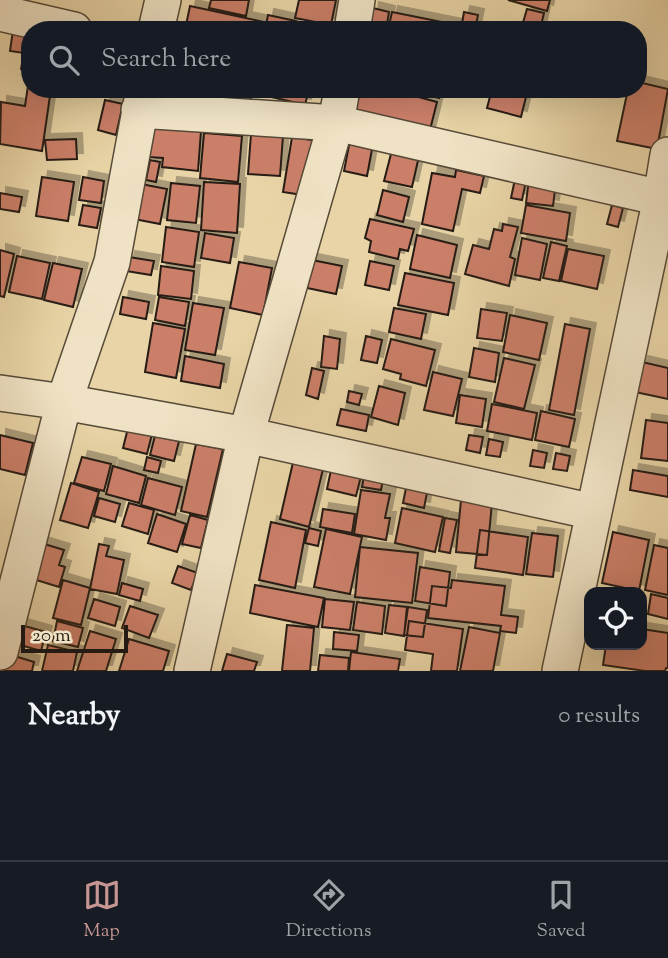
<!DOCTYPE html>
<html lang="en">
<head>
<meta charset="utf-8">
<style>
	:root { --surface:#171b24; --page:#20242c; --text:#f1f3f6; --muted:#9ea1a6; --line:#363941; --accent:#c59692 }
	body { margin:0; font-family:"Sorts Mill Goudy",serif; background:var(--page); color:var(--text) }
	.controls { position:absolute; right:21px; bottom:21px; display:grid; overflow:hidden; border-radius:14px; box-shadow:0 7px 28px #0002 }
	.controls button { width:63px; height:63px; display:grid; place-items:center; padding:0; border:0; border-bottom:2px solid var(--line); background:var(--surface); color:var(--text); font:35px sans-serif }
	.scale { position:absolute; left:21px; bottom:18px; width:107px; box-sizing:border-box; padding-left:7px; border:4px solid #261c13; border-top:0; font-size:19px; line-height:24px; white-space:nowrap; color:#261c13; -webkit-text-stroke:5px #f0e3c5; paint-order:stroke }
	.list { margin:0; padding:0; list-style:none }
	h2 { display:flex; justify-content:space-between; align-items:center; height:91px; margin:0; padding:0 28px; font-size:30px }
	h2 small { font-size:23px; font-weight:400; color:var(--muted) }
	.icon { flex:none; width:38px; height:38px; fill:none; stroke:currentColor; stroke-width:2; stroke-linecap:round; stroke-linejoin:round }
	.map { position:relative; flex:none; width:668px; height:671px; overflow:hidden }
	.search { position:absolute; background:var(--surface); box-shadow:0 7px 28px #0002; left:21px; right:21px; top:21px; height:77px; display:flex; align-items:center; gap:18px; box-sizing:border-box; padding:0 24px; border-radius:28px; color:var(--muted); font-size:26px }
	.sheet { height:189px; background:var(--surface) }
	nav { display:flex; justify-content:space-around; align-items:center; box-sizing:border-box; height:98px; border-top:2px solid var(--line); background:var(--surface); font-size:19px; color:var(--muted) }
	nav a { display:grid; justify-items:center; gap:4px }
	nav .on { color:var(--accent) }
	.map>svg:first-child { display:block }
	.building { fill:#cb7f69; stroke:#261c13; stroke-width:2; filter:url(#shadow) }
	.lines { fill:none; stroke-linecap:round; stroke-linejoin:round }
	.street-casing { stroke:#564a38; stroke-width:38 }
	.street { stroke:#f0e3c5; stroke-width:35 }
</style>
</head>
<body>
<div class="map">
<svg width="668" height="671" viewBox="0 0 668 671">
	<defs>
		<filter id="shadow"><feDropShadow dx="6" dy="-6" stdDeviation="0" flood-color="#0004"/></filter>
	</defs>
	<rect width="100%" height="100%" fill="#e8d4a6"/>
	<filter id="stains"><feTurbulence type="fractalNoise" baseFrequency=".00286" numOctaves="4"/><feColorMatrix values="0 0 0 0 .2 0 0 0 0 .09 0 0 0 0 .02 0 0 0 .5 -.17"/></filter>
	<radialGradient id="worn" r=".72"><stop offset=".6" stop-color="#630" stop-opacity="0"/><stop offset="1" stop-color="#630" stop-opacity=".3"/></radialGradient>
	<path class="building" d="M211,0H249L246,16L209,8Z
		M299,0H336L331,25L295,18Z
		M508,0H550L547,11Z
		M190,6L264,22L262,30H185Z
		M373,8L389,12L386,30H370Z
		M527,9L544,13L540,30L522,26Z
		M392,12L457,25L456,30H388Z
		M464,12L478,15L475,30L461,29Z
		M268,15L296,21L294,30H265Z
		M13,30L30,33V70L21,69L24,53L10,51Z
		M29,79L30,89H51L42,151L0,144L1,102L25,106Z
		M638,82L668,89L657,149L617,141L628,89H638Z
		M223,89H253L250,101L222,95Z
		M260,89H309L305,105L259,94Z
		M356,89H389L437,102L429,134L350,113Z
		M405,89H441L439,98Z
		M492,89H528L521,117L487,108Z
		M105,100L123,104L116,135L98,130Z
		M151,126L201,131L198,171L162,167L163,158L148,157Z
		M204,133L242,136L238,182L200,178Z
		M251,134L283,136L280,176L248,174Z
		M292,137L318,141L309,196L283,192Z
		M76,139L77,159L47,160L45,140Z
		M350,140L373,144L367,176L344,171Z
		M392,150L419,156L412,187L384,181Z
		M150,160L160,162L156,182L146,180Z
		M456,170L484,176L480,193L462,189L453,231L422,224L432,173L455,177Z
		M42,177L74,182L68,221L36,216Z
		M83,177L104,181L101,203L79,200Z
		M515,179L526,181L522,200L511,198Z
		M529,179L556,182L553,206L526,203Z
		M204,182L240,184L237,233L201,230Z
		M171,183L200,186L196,223L167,220Z
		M141,184L167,189L160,224L134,219Z
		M383,190L409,197L403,222L377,215Z
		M0,193L22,197L19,212L0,209Z
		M83,205L101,208L97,228L79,225Z
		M526,205L570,213L566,241L521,233Z
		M612,205L623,208L618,227L607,224Z
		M370,219L414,229L408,251L400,249L398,259L369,252L371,241L365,238Z
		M503,224L518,227L510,257L515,259L509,286L465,274L473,245L489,249L494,229L502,231Z
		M166,227L199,232L194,267L162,262Z
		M205,233L234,238L230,263L201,258Z
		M417,235L457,245L450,278L410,269Z
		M522,238L547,244L540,280L515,275Z
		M551,242L567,246L559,281L543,278Z
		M568,249L604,256L597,289L561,281Z
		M0,250L14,254L4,297L0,296Z
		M17,256L50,263L42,299L9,292Z
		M129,257L154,261L151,275L126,271Z
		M312,260L342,266L336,294L307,288Z
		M370,261L394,266L389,290L365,285Z
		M239,262L272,268L263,315L230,308Z
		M53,263L82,269L73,307L44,300Z
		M161,266L194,271L191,299L158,295Z
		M405,273L454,283L448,315L398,305Z
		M123,297L149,302L146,319L120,314Z
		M159,297L189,302L185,326L155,320Z
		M193,303L224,308L215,355L185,350Z
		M394,308L426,314L421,339L389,332Z
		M481,309L507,313L502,341L477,338Z
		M510,315L547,323L539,360L503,352Z
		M153,323L185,329L176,378L145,372Z
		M565,324L590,329L574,415L549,410Z
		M324,336L340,339L337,369L321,367Z
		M366,336L382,340L377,363L361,360Z
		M391,339L435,350L426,386L400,379L401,374L383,369Z
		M474,348L499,353L495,382L469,377Z
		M185,356L224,364L220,388L181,381Z
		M504,358L535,365L524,409L494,402Z
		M642,362L668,368V399L635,392Z
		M312,368L324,371L318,399L306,395Z
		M433,372L462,379L453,416L424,410Z
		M379,386L405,393L398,425L371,417Z
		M349,391L362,394L359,405L347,402Z
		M460,395L486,399L482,427L456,423Z
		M492,404L537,413L532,440L487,431Z
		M341,409L369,415L366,431L337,425Z
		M541,411L575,419L569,447L535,440Z
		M646,420L668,423V461L641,458Z
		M128,428L152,434L147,454L123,448Z
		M0,435L33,443L25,475L0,469Z
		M469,435L483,437L480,453L466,450Z
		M155,436L179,441L174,461L150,455Z
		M489,439L503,442L500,457L486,455Z
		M196,444L223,449L207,517L181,511Z
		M533,450L547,453L544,468L530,466Z
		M556,453L570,456L567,471L553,469Z
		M82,457L111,464L104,491L74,483Z
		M147,457L161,461L158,473L144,470Z
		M294,458L324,465L309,527L280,519Z
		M411,463L432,467L424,508L403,503Z
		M332,465L362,472L356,496L327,489Z
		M113,466L146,476L139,503L106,494Z
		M633,470L668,476V497L630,490Z
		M365,471L384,474L381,490L362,487Z
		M148,478L182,487L175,515L141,505Z
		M71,483L99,492L88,528L60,520Z
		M361,490L390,494L385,518H390L386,540L354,534Z
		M99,498L120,504L115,522L94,516Z
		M461,500L492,503L487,555L456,552Z
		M129,503L154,510L148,534L122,526Z
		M402,508L443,517L435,552L395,543Z
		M323,509L355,514L352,533L320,527Z
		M157,514L186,524L177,552L148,543Z
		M190,515L208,520L201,548L182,544Z
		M445,518L457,520L450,553L439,551Z
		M271,522L306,530L295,588L259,580Z
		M309,528L321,531L318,546L305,543Z
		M326,529L362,537L350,594L314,587Z
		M480,530L528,537L523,575L475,568Z
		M613,532L649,540L639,591L602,583Z
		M532,533L558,536L553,577L526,574Z
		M41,543L64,550L59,565L65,567L59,587L30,578Z
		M99,544L109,546L106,556L124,560L117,594L90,589Z
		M654,545L668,548V595L645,590Z
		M360,547L418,553L412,603L355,597Z
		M178,566L198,573L191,590L172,583Z
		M420,567L450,572L446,606L415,601Z
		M63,580L90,588L81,625L53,618Z
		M452,580L505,586L501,615L518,617L516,633L500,631L501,626L428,618L432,586L451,588Z
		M122,583L143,589L140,601L119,595Z
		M255,585L324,598L318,627L250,613Z
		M651,594L668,598V619L648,614Z
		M94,599L120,607L115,626L88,618Z
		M325,599L354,602L350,630L322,627Z
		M357,602L385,606L382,634L353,630Z
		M389,605L407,607L404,636L385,633Z
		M130,606L158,615L149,638L122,628Z
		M408,607L427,610L423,637L404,635Z
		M57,621L83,628L78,647L53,641Z
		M409,621L463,629L457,671H431L433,654L405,650Z
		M21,625L46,632L41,651L17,644Z
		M287,625L314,628L310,671H282Z
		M469,627L500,633L493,671H460Z
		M642,629L668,633V668H666L665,671H645L603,665L606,645H642Z
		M90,631L116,639L106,671H77Z
		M334,632L359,635L357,651L333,649Z
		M129,639L169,651L163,671H119Z
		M48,645L77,652L73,671H42Z
		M351,652L400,659L398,671H349Z
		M8,654L34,662L32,671H3Z
		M227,654L257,662L254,671H222Z
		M320,655L349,658L348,671H318Z"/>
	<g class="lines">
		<g class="street-casing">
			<path id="street" d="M0,13L74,30
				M156,30L163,0
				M352,30L357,0
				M139,110L336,123L661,198
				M0,393L64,402L246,435L594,512
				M0,652L64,402L112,262L144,89
				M192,671L246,435L336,123L342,89
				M560,671L661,198L668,155"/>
		</g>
		<use href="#street" class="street"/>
	</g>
	<rect width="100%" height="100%" filter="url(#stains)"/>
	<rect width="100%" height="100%" fill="url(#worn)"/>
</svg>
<div class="controls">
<button><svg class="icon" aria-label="locate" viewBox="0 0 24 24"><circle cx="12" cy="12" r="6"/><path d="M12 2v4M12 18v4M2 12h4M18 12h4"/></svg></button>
</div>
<div class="scale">20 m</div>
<div class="search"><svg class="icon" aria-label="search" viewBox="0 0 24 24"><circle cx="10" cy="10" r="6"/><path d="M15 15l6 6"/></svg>Search here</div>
</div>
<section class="sheet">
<h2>Nearby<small>0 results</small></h2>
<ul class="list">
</ul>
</section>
<nav>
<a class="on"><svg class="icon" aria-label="map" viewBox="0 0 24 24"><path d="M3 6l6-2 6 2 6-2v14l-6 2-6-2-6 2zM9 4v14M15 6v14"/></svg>Map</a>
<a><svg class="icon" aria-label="directions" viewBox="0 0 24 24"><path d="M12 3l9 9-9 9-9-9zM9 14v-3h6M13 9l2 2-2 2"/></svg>Directions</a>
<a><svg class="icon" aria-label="saved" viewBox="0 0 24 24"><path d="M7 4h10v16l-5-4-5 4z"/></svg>Saved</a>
</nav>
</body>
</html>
